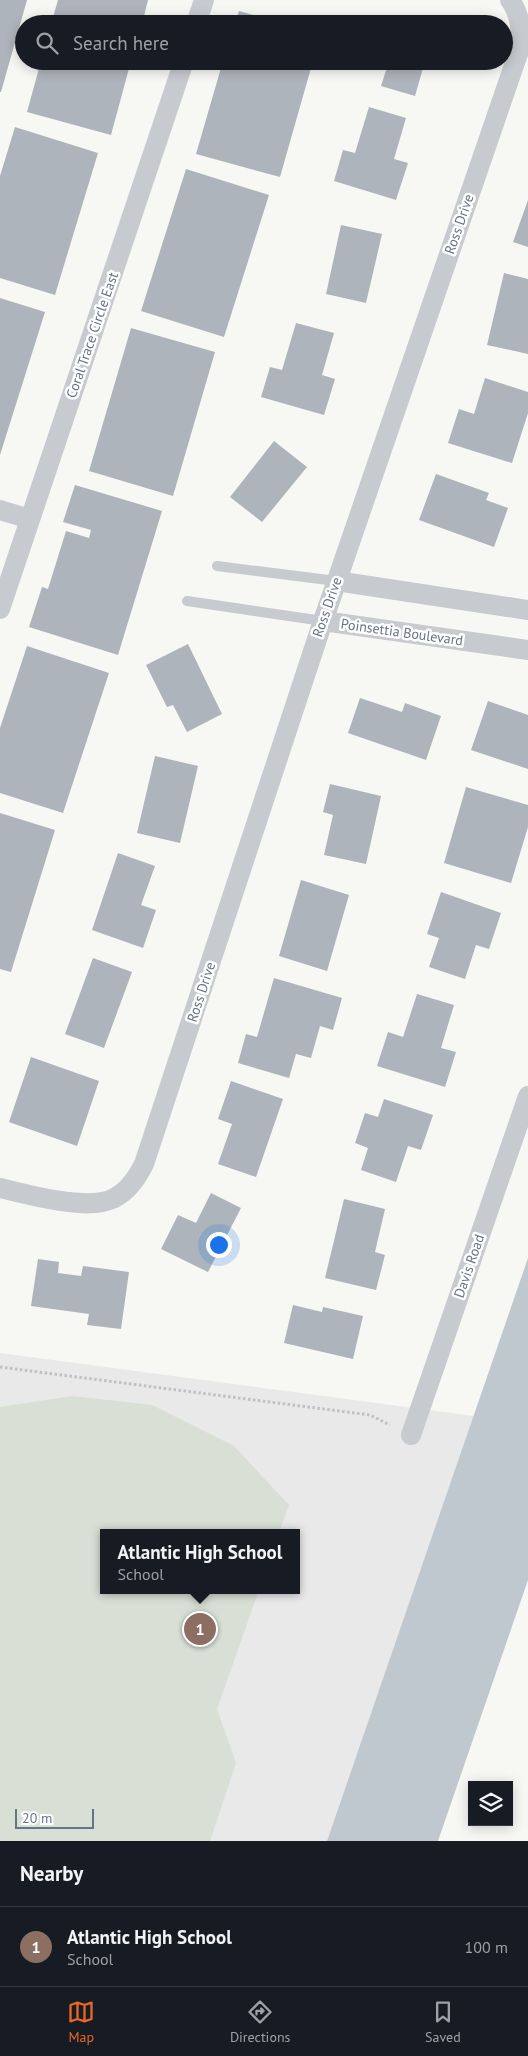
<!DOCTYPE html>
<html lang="en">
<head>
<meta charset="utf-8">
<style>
	:root { --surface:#171b24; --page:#242831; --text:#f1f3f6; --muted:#9ea1a6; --line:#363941; --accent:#e86824 }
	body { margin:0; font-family:"PT Sans",sans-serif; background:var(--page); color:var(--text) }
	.controls { position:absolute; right:15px; bottom:15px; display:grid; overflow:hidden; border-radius:0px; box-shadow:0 2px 12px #0003 }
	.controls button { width:45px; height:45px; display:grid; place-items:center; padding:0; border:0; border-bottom:1px solid var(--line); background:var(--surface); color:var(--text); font:25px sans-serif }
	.scale { position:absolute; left:15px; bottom:12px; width:79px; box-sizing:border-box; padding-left:5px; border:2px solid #657486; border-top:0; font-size:14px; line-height:18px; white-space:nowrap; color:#657486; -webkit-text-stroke:4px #fff; paint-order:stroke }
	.you { position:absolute; left:218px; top:1244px; width:18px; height:18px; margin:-12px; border:4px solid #fff; border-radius:50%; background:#1a73e8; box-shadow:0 0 0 8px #1a73e833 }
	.badge { display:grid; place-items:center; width:32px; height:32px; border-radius:50%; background:var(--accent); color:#fff; font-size:16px; font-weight:700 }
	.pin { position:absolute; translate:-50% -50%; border:2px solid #fff; box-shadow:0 1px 5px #0006 }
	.popup { position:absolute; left:100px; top:1529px; width:200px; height:65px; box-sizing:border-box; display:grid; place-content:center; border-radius:0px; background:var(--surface); filter:drop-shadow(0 1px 4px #0005); font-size:16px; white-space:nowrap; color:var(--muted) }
	.popup b { font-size:19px; color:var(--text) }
	.popup::after { content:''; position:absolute; left:50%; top:100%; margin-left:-10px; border:10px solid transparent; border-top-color:var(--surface) }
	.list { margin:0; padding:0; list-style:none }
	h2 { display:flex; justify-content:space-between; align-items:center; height:65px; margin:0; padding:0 20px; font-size:21px }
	h2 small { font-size:16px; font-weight:400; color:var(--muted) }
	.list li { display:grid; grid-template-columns:32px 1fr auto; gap:15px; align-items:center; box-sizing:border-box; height:80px; padding:0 20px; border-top:1px solid var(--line) }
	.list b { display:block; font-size:19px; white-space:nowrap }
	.list p { margin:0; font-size:16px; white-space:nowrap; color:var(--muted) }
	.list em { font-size:16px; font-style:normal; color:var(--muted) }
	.icon { flex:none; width:28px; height:28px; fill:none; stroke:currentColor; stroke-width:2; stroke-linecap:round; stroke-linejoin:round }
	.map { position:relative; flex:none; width:528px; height:1841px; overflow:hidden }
	.search { position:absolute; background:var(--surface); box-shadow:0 2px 12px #0003; left:15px; right:15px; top:15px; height:55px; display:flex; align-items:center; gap:12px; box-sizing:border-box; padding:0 18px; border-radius:28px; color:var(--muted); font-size:19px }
	.sheet { height:145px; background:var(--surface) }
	nav { display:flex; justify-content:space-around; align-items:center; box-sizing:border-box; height:70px; border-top:1px solid var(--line); background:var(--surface); font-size:14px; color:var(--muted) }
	nav a { display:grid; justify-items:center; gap:2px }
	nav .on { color:var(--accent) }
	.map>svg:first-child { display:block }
	.built { fill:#e8e9e8; fill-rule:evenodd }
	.green { fill:#d8dfd5 }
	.water { fill:#bfc8ce }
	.building { fill:#aeb4bb }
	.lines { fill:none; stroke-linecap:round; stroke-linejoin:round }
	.path { stroke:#bec1c3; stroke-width:3; stroke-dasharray:2.5 2.5; stroke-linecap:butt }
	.service { stroke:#c7cace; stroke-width:10 }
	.minor { stroke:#c7cace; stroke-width:20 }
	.labels { text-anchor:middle; stroke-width:5; stroke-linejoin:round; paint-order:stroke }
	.street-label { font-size:14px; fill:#657486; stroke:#fff }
</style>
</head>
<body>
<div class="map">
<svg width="528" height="1841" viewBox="0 0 528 1841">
	<rect width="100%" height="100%" fill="#f7f7f4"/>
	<path class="built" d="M0,1353L474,1416L327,1841H0ZM104,1533H296V1590H104Z"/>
	<path class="green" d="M72,1396L152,1405L234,1446L289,1505L279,1533H104V1590H259L217,1709L236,1763L210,1841H0V1407Z"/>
	<path class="water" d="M528,1258V1580L438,1841H327Z"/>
	<path class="building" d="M0,0H27L1,92H0Z
		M58,0H148L142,24H51Z
		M239,11L283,23V24H235Z
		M403,16L428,23V24H400Z
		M41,61H131L111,135L27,112Z
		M223,61H313L280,177L196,154Z
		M389,61H425L415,96L381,86Z
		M369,107L406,118L394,159L408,163L396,200L334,181L343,150L355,153Z
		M15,127L98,153L55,295L0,278V176Z
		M186,169L269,195L224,337L141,311Z
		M528,200V247L513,242Z
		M341,225L382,234L366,303L326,294Z
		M504,273L528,279V354L487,345Z
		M0,298L45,312L0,455Z
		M296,323L334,333L322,375L335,379L324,415L261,397L270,367L282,370Z
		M131,328L215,352L173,496L89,471Z
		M485,378L528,392V413L512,463L448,443L459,409L474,414Z
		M274,441L307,467L262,522L230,497Z
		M436,474L489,493L486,500L508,508L494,547L419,520Z
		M75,485L162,511L118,655L29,627L42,587L48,589L66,531L89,538L91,530L63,522Z
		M188,644L222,714L187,732L173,705L167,707L146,665Z
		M27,646L109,673L63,813L0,793V728Z
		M360,698L402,712L405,703L441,716L426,760L348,733Z
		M488,701L528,715V769L471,750Z
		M155,756L198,766L180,843L137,833Z
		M330,784L381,796L366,864L324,855L333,815L323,812Z
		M466,787L528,805V827L511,883L444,863Z
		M0,813L55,830L11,972L0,969Z
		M118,853L155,866L141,905L156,910L143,948L92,930Z
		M301,880L349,895L327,971L279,956Z
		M441,892L501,913L489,949L476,945L465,979L429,967L439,938L427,934Z
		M93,958L132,972L104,1048L65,1034Z
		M274,978L342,998L333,1030L320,1026L311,1058L296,1054L289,1078L238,1063L246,1034L257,1037Z
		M417,994L454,1005L441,1048L456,1052L445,1087L377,1066L388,1032L403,1037Z
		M31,1057L99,1081L77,1146L9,1122Z
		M231,1081L283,1099L256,1177L218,1164L232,1124L218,1119Z
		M384,1099L433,1115L421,1150L408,1146L396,1182L361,1170L368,1148L355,1143L365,1113L378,1117Z
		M211,1193L241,1208L208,1272L161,1249L178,1215L196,1223Z
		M344,1199L385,1209L375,1252L385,1255L376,1290L325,1278Z
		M38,1259L59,1262L58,1273L81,1276L83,1266L129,1272L121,1329L87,1325L89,1314L31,1306Z
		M293,1305L322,1312L323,1307L363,1316L353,1359L284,1343Z"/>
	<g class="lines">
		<path class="path" d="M0,1367L370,1415L390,1425"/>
		<path class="service" d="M217,566L336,581
			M187,601L323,621"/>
		<path class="minor" d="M196,24L204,0
			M0,510L30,519
			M336,581L528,610
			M0,609L184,61
			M323,621L528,650
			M0,1188C20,1193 40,1198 61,1201C102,1207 124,1204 144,1164L323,621L521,45C521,28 520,14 510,0
			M411,1435L528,1096"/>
	</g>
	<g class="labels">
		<g class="street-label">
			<text transform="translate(459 224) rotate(-71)" y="5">Ross Drive</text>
			<text transform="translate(92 335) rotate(-71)" y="5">Coral Trace Circle East</text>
			<text transform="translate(327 607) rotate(-71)" y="5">Ross Drive</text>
			<text transform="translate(402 632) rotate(8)" y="5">Poinsettia Boulevard</text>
			<text transform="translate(201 992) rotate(-72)" y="5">Ross Drive</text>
			<text transform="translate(469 1266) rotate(-71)" y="5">Davis Road</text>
		</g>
	</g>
</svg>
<div class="controls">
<button><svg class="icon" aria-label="layers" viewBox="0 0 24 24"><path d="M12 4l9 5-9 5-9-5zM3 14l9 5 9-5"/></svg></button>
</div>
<div class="scale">20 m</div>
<div class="you"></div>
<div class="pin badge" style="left:200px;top:1629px;background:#8d6e63">1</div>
<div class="popup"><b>Atlantic High School</b>School</div>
<div class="search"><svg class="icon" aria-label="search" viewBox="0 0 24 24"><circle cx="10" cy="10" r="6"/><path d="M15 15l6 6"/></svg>Search here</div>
</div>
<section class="sheet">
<h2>Nearby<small></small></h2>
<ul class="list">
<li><span class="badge" style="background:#8d6e63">1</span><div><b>Atlantic High School</b><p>School</p></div><em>100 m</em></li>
</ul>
</section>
<nav>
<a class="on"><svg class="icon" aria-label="map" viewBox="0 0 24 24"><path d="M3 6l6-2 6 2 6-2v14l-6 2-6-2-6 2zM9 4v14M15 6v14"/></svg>Map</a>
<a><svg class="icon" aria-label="directions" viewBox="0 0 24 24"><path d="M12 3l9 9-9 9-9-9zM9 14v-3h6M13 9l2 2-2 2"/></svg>Directions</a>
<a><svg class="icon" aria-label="saved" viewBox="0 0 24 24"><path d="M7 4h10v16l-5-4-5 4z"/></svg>Saved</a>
</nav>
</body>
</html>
